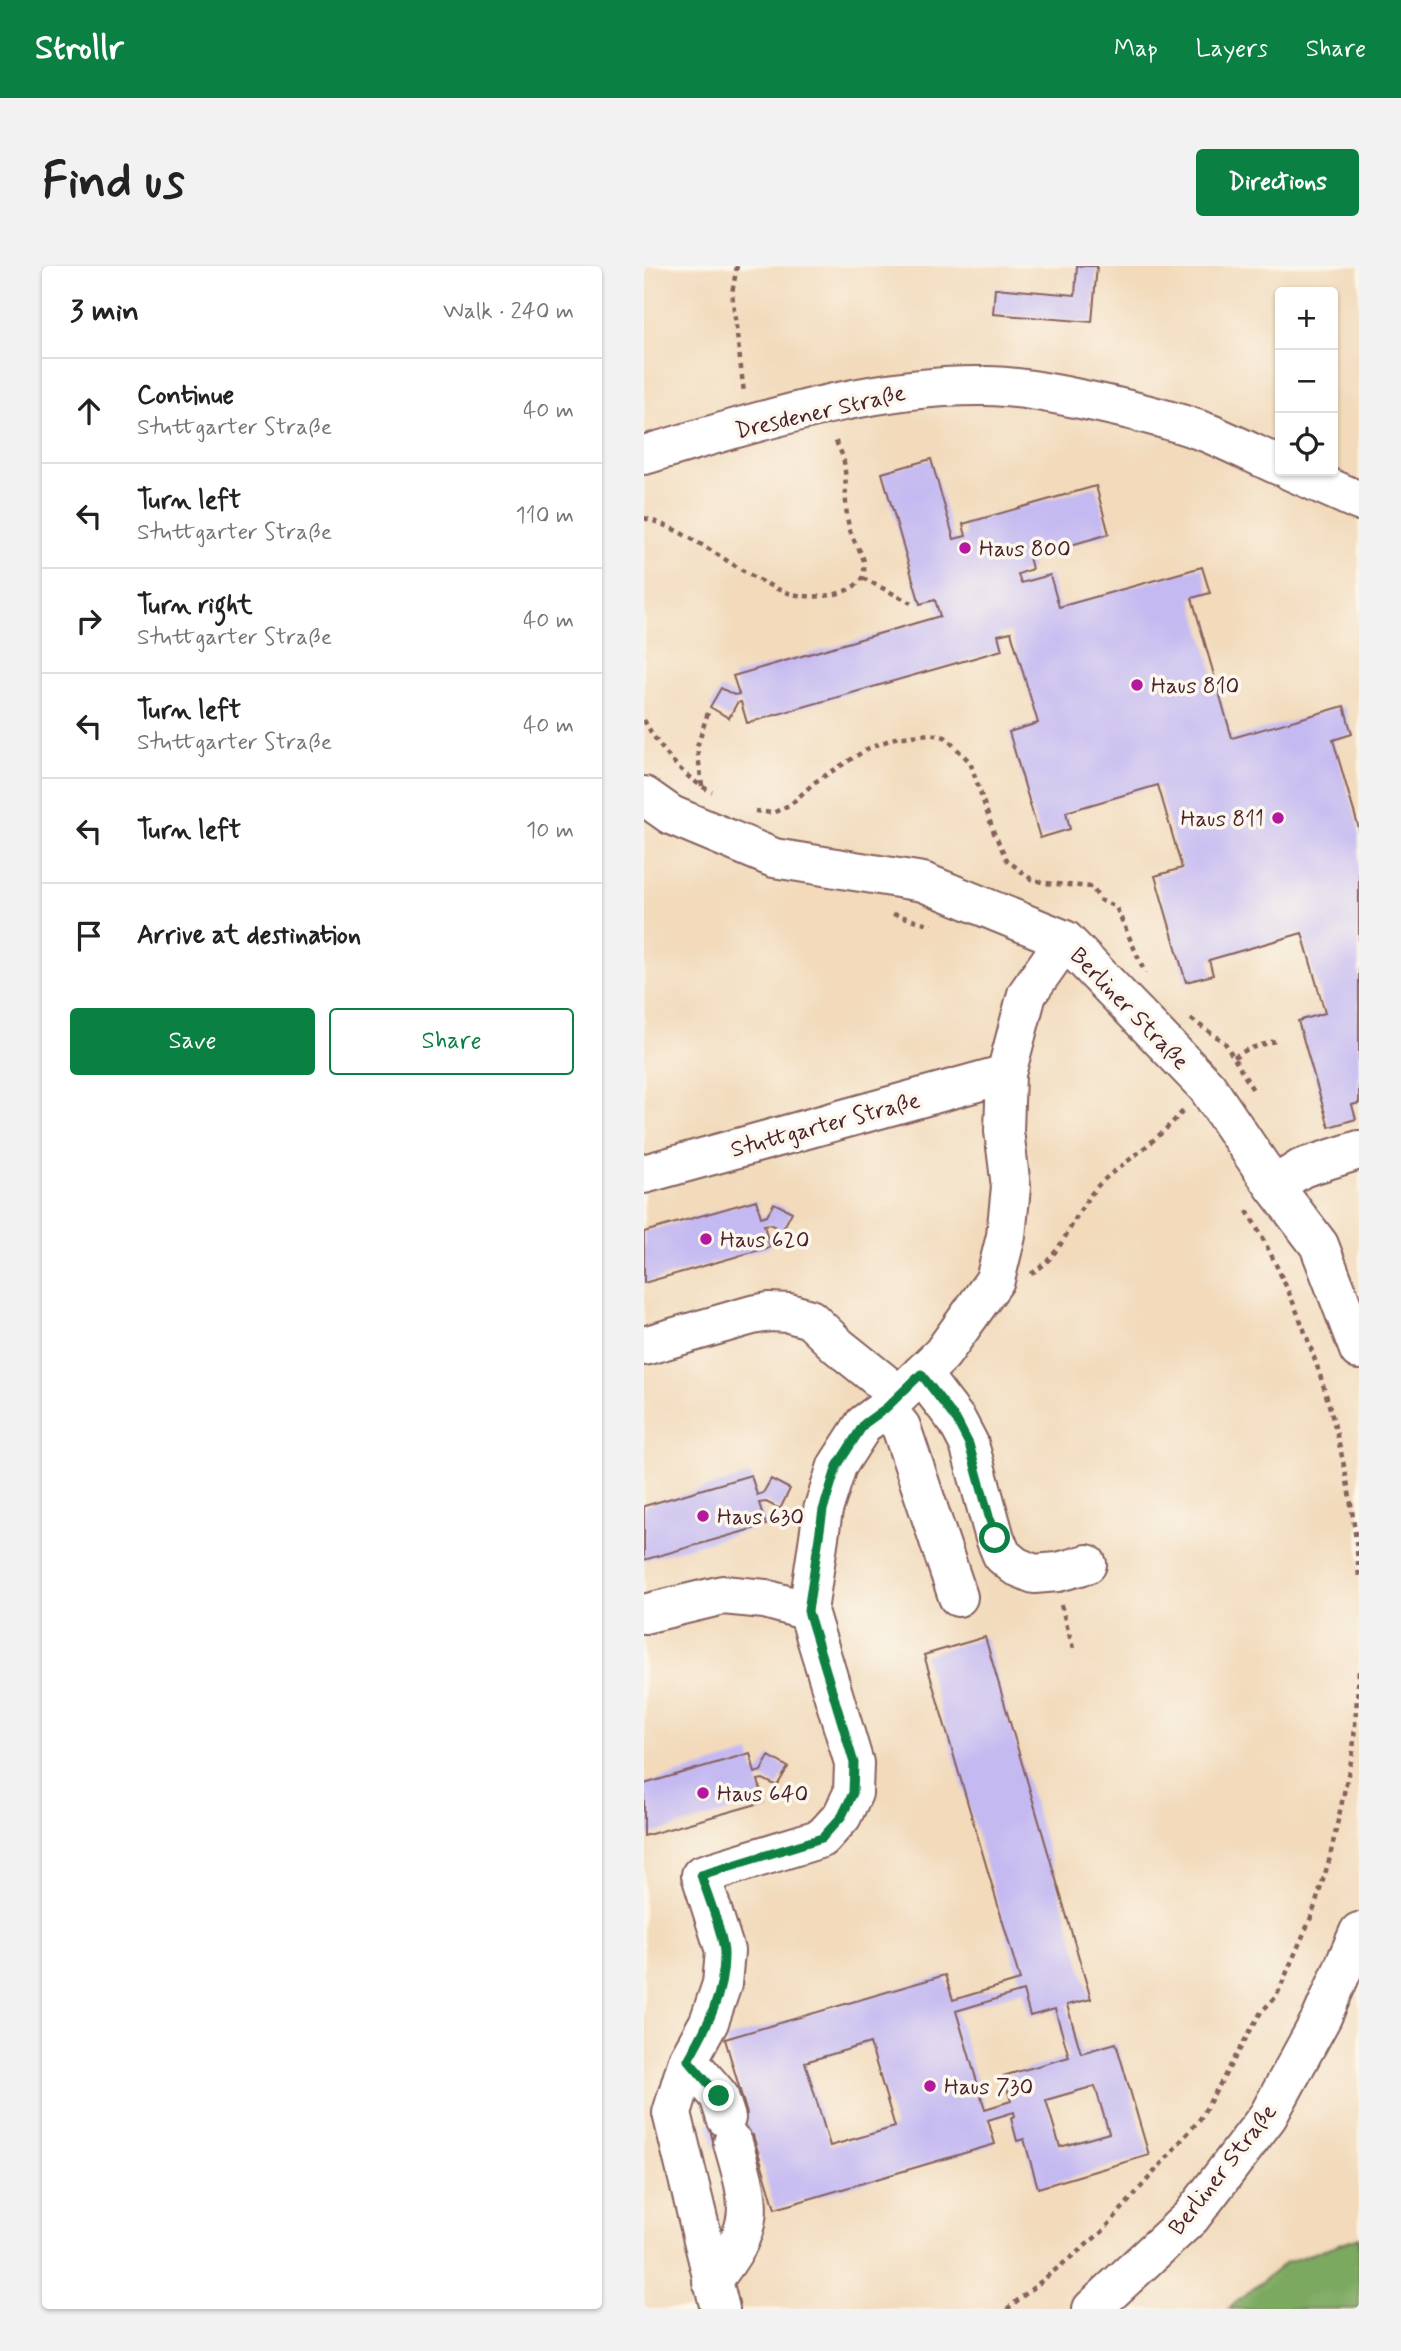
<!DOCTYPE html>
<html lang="en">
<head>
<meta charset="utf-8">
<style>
	:root { --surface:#fff; --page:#f2f2f2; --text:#222; --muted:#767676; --line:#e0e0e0; --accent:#0b8043 }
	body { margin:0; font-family:Mynerve,sans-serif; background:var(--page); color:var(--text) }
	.controls { position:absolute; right:21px; top:21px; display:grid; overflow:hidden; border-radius:7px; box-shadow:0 2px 5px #0004 }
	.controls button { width:63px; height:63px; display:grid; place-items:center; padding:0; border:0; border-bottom:2px solid var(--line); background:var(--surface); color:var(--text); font:35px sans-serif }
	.stop { position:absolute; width:21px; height:21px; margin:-16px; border:5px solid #0b8043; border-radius:50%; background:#fff }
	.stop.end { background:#0b8043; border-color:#fff; box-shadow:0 2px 7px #0008 }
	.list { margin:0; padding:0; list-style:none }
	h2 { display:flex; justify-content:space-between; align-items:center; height:91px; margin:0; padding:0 28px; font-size:30px }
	h2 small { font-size:23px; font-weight:400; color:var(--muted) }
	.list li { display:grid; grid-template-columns:46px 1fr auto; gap:21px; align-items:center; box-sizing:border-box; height:105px; padding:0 28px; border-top:2px solid var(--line) }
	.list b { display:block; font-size:26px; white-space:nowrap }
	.list p { margin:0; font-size:23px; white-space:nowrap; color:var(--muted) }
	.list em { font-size:23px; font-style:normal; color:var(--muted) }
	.actions { display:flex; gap:14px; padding:21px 28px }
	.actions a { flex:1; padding:16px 0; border:2px solid var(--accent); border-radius:7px; text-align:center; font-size:24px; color:var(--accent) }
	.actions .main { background:var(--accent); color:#fff }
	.icon { flex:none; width:38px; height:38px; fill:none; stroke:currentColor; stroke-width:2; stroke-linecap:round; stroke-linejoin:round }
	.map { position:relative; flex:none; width:715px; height:2043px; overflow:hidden; border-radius:7px }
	header { display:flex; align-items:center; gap:42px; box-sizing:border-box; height:98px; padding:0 35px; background:var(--accent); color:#fff }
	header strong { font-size:33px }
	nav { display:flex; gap:38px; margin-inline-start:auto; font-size:24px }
	.intro { display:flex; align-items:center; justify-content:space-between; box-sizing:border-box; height:168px; padding:0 42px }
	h1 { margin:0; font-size:49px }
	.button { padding:18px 32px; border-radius:7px; background:var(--accent); color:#fff; font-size:24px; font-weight:700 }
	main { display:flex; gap:42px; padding:0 42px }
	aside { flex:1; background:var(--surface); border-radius:7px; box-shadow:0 2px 5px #0004 }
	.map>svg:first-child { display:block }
	.forest { fill:#7ca961; stroke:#636446; stroke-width:2 }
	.building { fill:#c5b9f1; fill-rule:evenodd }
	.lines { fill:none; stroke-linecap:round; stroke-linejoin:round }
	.minor-casing { stroke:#85605d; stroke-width:42 }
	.path { stroke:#85605d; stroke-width:4.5; stroke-dasharray:5 5; stroke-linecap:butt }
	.minor { stroke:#fff; stroke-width:38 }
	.route { stroke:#0b8043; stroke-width:9 }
	.poi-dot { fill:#b5179e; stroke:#fbf7ec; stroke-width:2.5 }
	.labels { text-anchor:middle; stroke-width:7; stroke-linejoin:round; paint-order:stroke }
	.street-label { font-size:23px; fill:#4a1f2b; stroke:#fbf7ec }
	.poi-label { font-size:23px; fill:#4a1f2b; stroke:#fbf7ec; text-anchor:start }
</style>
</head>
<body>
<header>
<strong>Strollr</strong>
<nav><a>Map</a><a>Layers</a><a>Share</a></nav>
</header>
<div class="intro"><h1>Find us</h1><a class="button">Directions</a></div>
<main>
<aside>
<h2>3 min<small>Walk · 240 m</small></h2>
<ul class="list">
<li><svg class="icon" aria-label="ahead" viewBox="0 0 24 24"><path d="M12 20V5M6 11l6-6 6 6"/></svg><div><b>Continue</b><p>Stuttgarter Straße</p></div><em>40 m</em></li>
<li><svg class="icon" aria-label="left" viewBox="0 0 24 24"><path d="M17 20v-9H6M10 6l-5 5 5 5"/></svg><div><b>Turn left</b><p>Stuttgarter Straße</p></div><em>110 m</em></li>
<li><svg class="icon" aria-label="right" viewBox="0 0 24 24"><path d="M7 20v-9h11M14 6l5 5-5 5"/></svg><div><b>Turn right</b><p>Stuttgarter Straße</p></div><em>40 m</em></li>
<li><svg class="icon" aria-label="left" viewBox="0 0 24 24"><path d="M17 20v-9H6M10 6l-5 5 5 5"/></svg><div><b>Turn left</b><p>Stuttgarter Straße</p></div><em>40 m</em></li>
<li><svg class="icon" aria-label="left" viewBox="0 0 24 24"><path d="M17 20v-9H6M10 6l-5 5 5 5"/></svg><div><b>Turn left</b></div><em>10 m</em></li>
<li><svg class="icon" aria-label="arrive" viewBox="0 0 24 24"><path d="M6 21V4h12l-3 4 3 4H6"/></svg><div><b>Arrive at destination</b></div></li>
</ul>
<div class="actions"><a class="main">Save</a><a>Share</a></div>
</aside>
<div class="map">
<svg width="715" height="2043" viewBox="0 0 715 2043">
	<rect width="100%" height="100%" fill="#fbf7ec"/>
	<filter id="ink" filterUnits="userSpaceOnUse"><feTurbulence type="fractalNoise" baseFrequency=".0143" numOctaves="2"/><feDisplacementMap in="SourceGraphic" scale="14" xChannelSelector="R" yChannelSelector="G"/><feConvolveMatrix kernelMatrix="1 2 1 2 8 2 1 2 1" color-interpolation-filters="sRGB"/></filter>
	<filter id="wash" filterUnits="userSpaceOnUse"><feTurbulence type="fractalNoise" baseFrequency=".00686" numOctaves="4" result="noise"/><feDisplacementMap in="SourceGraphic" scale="28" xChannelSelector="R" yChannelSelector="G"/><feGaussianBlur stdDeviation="1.57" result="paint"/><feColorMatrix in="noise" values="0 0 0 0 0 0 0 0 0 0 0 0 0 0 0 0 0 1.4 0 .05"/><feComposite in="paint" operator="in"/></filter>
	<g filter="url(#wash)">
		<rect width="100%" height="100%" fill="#f2dabb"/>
		<path class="forest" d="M715,1971V2043H584L641,1997Z"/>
		<g id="blocks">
			<path class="building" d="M433,0H453L448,56L349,48L351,22L431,29Z
				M287,193L310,273L322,270L319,258L452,220L465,268L385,291L388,303L374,308L377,317L406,309L415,341L558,301L566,327L548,332L588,472L700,440L708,468L689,474L715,563V837L708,839L712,853L685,861L654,755L681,747L658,667L565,694L569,709L542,716L511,610L538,602L514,519L422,546L426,563L396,572L365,466L394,457L367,366L354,369L358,384L103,457L97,436L93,437L85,452L66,441L77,422L90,429L95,428L89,410L296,350L291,334L276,338L238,207Z
				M112,934L117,951L123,949L130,937L148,946L138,965L126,958L120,959L126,981L0,1017V966Z
				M107,1209L113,1229L119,1227L127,1213L146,1223L136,1243L122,1236L115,1237L122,1259L0,1294V1240Z
				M341,1371L447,1733L423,1739L437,1787L472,1777L505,1889L394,1922L380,1873L373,1875L367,1852L371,1850L370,1846L344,1854L351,1878L131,1943L109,1869L71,1882L64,1857L103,1848L81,1773L301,1709L309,1734L376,1714L280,1389ZM379,1725L386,1750L411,1743L425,1791L359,1810L367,1835L341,1843L312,1745ZM226,1777L251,1861L186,1880L161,1796ZM451,1820L465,1867L416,1881L402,1834Z
				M106,1487L111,1507L117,1505L125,1490L144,1501L133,1520L119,1513L114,1514L120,1536L0,1570V1518Z"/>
		</g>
	</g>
	<g filter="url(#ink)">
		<use href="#blocks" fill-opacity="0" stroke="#85605d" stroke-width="2"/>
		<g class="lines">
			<g class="minor-casing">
				<path id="minor" d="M0,189C111,157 225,118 342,120C371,120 402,126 431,132C476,141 520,151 564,167C588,177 612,189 636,200
					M647,205L715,235
					M0,530L27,549L130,592L279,616L421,674L563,821L630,920L675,979L715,1084
					M0,908L362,808
					M630,920L658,902L715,884
					M0,1080L108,1049L125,1046L145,1047L166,1053L194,1080L255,1129
					M277,1108L313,1155L325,1178L351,1272L358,1289L371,1300L390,1308L414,1306L443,1298
					M242,1142L257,1161L314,1331
					M0,1348L79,1329L121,1333L164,1345
					M44,1794L75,1830L82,1852
					M68,2015C113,1959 108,1942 89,1877
					M76,2043L28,1847L44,1794L65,1756L78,1718L81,1685L57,1609L178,1572L198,1550L209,1527L210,1497L164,1345L179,1244L193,1200L220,1158L242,1142L298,1088L351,1014L362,970L367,921L360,865L362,808L383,728L421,674
					M448,2043L547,1951L624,1850L678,1751L715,1666"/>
			</g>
			<path class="path" d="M93,0L88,27L100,127
				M0,252C50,266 90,305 138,325C162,334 203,333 219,312C223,291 217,289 209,272C198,247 204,222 200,196C199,188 193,179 190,171
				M219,312L267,337
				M0,454C16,483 38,511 68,526
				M58,520L53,481L64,446
				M111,545L129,547L147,538L171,516L225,482L251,472L286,468L301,471L326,496L350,567L363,594L387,613L401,617L448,621L456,634L472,641L501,707
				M249,648L288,659
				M547,753L581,777L609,824
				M590,791L604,783L631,775
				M603,945C666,1050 709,1192 715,1314
				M387,1008C421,987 427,951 452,922C463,909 478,900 490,890C508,876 524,862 539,845
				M417,1339L429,1382
				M363,2043L458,1966L556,1853L617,1746L632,1731L668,1649L685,1595L709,1486L715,1405"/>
			<use href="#minor" class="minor"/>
		</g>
	</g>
	<g class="lines" filter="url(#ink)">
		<path class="route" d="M75,1830L44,1794C63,1761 81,1727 80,1687C80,1670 63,1628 57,1609L178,1572L198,1550L209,1527L210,1497L164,1345L179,1244L193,1200L220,1158L242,1142L277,1108L313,1155L325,1178L351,1272"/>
	</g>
	<g class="poi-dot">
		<circle cx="321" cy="282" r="7"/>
		<circle cx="493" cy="419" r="7"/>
		<circle cx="634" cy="552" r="7"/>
		<circle cx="62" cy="973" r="7"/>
		<circle cx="59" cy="1250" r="7"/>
		<circle cx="59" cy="1527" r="7"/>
		<circle cx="286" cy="1820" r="7"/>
	</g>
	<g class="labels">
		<g class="street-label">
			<text transform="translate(176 145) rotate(-13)" y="8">Dresdener Straße</text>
			<text transform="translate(486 742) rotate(46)" y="8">Berliner Straße</text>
			<text transform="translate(181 858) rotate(-15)" y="8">Stuttgarter Straße</text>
			<text transform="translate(578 1903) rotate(-52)" y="8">Berliner Straße</text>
		</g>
		<g class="poi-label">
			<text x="335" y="290">Haus 800</text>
			<text x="507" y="427">Haus 810</text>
			<text x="620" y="560" text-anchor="end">Haus 811</text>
			<text x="76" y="981">Haus 620</text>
			<text x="73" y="1258">Haus 630</text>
			<text x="73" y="1535">Haus 640</text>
			<text x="300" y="1828">Haus 730</text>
		</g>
	</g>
</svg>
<div class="controls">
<button>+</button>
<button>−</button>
<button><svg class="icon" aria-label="locate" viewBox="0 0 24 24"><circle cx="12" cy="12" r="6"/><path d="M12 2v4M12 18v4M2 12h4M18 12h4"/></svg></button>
</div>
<div class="stop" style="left:351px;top:1272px"></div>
<div class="stop end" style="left:75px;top:1830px"></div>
</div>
</main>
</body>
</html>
